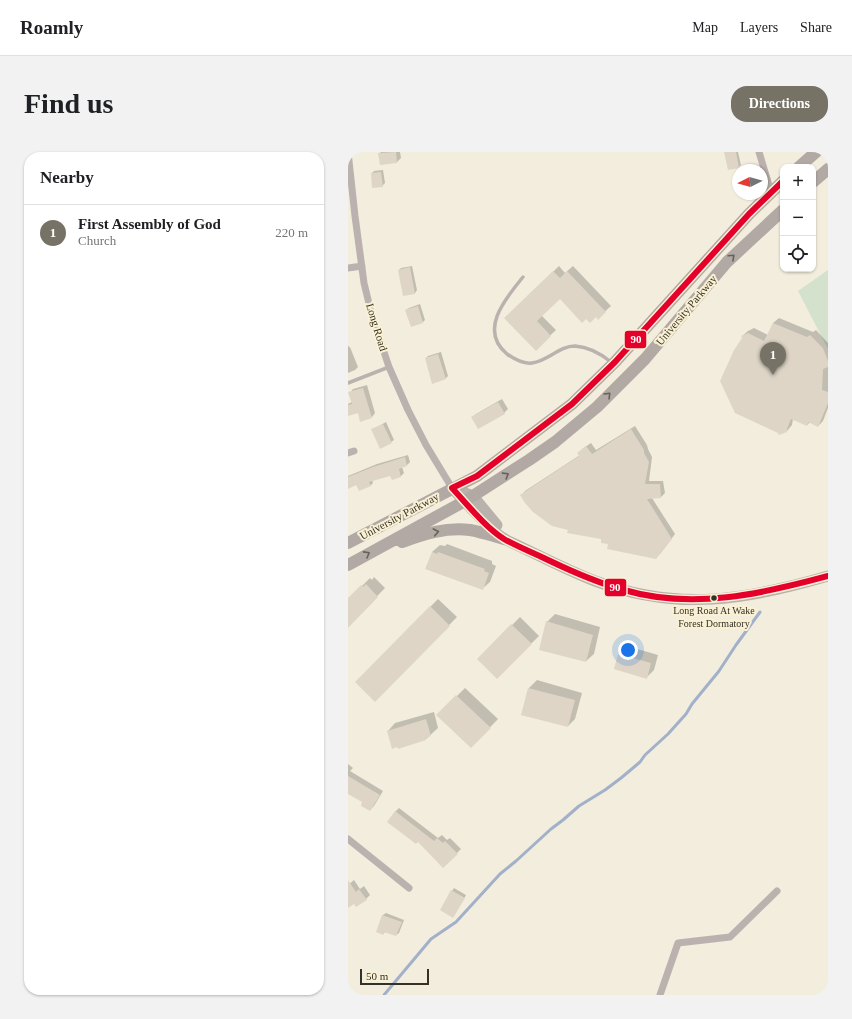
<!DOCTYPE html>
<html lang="en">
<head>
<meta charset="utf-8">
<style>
	:root { --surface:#fff; --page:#f2f2f2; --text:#202124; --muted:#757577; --line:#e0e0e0; --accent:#767366 }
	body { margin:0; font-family:"Times New Roman",serif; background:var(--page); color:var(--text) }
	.controls { position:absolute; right:12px; top:12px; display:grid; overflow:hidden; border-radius:8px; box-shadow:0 1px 3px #0004 }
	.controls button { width:36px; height:36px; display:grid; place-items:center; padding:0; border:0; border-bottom:1px solid var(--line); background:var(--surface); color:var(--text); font:20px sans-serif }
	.compass { position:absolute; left:384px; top:12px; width:36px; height:36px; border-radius:50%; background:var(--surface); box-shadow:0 1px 3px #0004; rotate:265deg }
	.scale { position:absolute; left:12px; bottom:10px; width:69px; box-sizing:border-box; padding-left:4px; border:2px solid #343126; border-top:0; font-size:11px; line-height:14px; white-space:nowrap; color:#343126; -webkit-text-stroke:3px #faf1d5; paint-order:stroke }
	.you { position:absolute; left:280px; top:498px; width:14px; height:14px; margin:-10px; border:3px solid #fff; border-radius:50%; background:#1a73e8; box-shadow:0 0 0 6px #1a73e833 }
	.badge { display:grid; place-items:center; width:26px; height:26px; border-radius:50%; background:var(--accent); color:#fff; font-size:13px; font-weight:700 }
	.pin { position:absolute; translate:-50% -33px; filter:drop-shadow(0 1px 2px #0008) }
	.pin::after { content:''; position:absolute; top:21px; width:14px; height:12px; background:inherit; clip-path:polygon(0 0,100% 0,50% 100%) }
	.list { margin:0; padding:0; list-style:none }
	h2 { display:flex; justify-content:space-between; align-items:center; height:52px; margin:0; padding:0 16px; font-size:17px }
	h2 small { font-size:13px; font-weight:400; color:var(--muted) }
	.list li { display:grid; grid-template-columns:26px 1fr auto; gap:12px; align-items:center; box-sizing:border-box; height:56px; padding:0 16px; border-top:1px solid var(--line) }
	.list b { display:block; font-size:15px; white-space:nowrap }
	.list p { margin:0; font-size:13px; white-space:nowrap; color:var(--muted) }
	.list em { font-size:13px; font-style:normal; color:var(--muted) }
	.icon { flex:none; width:22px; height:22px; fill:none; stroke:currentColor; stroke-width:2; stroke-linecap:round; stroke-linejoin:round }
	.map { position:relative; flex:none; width:480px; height:843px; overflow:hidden; border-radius:16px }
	header { display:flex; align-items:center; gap:24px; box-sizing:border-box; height:56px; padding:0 20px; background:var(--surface); border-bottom:1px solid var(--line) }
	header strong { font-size:19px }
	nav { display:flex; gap:22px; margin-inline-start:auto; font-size:14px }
	.intro { display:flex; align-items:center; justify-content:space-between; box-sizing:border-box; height:96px; padding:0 24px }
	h1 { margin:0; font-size:28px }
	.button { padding:10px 18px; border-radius:16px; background:var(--accent); color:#fff; font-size:14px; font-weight:700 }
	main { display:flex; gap:24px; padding:0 24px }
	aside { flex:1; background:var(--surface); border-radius:16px; box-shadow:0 1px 3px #0004 }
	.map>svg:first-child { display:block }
	.green { fill:#d4e2cd }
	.shadow { fill:#0003 }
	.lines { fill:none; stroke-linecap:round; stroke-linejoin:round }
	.stream { stroke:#a2b0c9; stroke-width:3 }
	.building { fill:#ded5c6 }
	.service { stroke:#bbb2af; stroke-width:3.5 }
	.minor { stroke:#bbb2af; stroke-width:7 }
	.secondary { stroke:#b9b1ac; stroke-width:11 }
	.primary { stroke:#b2a9a5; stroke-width:12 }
	.bus-1-casing { stroke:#faf1d5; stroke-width:9 }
	.bus-1 { stroke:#e4002b; stroke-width:6 }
	.oneway { stroke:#666159 }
	.bus-dot { fill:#343126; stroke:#faf1d5; stroke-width:1.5 }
	.labels { text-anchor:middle; stroke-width:4; stroke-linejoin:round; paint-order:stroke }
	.bus-label { font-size:10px; fill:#343126; stroke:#faf1d5 }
	.street-label { font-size:11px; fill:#343126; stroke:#faf1d5 }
	.line-badge { stroke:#faf1d5; stroke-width:1.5 }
	.badge-label { font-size:11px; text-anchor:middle; font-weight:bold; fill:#fff }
</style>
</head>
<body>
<header>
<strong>Roamly</strong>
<nav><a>Map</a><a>Layers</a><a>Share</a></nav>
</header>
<div class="intro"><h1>Find us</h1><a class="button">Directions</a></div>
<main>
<aside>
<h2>Nearby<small></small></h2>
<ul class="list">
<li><span class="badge">1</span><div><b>First Assembly of God</b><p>Church</p></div><em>220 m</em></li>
</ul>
</aside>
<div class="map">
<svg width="480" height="843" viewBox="0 0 480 843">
	<rect width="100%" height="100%" fill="#f2eddd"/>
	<path class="green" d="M480,118V197L450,139Z"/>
	<path class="shadow" d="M33,0H52L53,6L49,10L32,1Z
		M377,0H390L393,13L391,15Z
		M35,18L37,31L34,34L24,21L26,19Z
		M64,114L69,138L67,141L56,143L51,118L53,116Z
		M211,114L217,121L225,114L263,154L250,166L248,164L212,146L193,163L208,178L188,197L158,166Z
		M72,152L77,168L75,170L58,158L61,156Z
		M431,166L465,180L468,178L480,191V256L475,269L470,274L462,270L459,273L445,267L444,273L439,279L395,186L394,184L400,179L406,176L420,183L425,171Z
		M0,193L1,195H2L10,215L7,218L0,221Z
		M93,200L100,224L97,227L78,206L80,204Z
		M19,233L27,261L24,265L10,260L0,261V252L4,250L2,241L5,237Z
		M154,247L160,257L156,261L124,265L128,262Z
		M38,270L46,288L43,290L24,278Z
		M287,274L299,293L300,297L304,305L301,329H315L317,341L313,345L304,346L327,382L312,402L261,391L255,386L221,377L174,343L177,339L232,303L234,297L243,291L248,298Z
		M60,303L62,310L59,313L54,315L56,321L53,324L43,323L24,328L25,331L22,334L9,332L0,336V324L29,312Z
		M99,392L144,409V412L148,414L142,430L134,437L84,400L92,393L97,394Z
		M26,425L37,436L0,474V448L22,426L24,428Z
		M90,447L109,465L27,549L8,530Z
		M207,462L252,475L246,502L238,509L199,470Z
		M172,465L191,484L149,525L131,507Z
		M279,494L310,503L306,518L298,526L267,517L271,502Z
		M189,528L234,541L227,567L220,574L174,563L181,536Z
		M117,536L150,567L123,595L90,563Z
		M86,560L90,576L78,587L40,579L47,571Z
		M0,612L5,616L2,619L35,639L26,654L22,658L16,650L0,641Z
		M51,656L90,686L94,683L99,688L102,686L113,697L95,715L47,660Z
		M6,728L12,737L16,734L22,743L18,747L6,751L0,755V733Z
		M106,736L118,743L105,765L104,739Z
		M38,761L56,768L51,781L48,783L38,779L35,782L29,780L35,763Z"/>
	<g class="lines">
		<path class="stream" d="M36,843L83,787L108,770L152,722L168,709L203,677L215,668L231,654L257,638L273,626L292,610L297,603L320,582L338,562L344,552L371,519L388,493L412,460"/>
	</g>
	<path class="building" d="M48,0L49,11L32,13L30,1Z
		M376,0H388L391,16L380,18Z
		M33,20L35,35L24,36L23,21Z
		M62,115L67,142L55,144L50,118Z
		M205,119L212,126L219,119L258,160L250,168L248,165L242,171L238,167L234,171L212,147L189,169L203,184L188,199L156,166Z
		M70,154L75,171L63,175L57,158Z
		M425,171L459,185L462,183L475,196L480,209V215L475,217L474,238L480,240V251L470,275L460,270L459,274L443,267L439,277V280L431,283L430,281L387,261L372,229L386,198L394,186L393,184L400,181L416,189Z
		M90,202L98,227L84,232L77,206Z
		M15,236L24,266L12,270L10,261L0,264V253L4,252L0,240Z
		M150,250L157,262L130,277L123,265Z
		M35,272L44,291L32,297L23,277Z
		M283,277L296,298V301L301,310L297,332H312L313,346L299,347L324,387L308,407L259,397L260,392L253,391V387L219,381L220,378L204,374L185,360L177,351L172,343L231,304L229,301L238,294L244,302Z
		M57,305L59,314L51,317L53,325L44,328L42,324L21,330L23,334L11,339L8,333L0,337V325L25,315Z
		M84,400L89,402L90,400L137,417L136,419L141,421L135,438L77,417Z
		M18,432L30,445L0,476V446L13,433L15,435Z
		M82,454L102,474L27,550L7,530Z
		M198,469L245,483L238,510L191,498Z
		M163,472L184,492L149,527L129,507Z
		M270,502L303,511L299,527L266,517Z
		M180,536L227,548L220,575L173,563Z
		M108,543L143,576L123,596L88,563Z
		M78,567L83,584L78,586V588L50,597L49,595L44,597L39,579Z
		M0,624L32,643L22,659L13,654L14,650L0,642Z
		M47,659L86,689L89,686L95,691L97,689L110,702L95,716L70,690L68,692L39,670Z
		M0,728L8,740L11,737L19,748L8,755L6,752L0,756Z
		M103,738L117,746L105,766L92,758Z
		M34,763L54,770L48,784L36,780L35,783L28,780Z"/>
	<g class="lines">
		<path class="service" d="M175,125C158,146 130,178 159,202C166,207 176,212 184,211C200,209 211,194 227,194C241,195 252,201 263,210
			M0,231L41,215"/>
		<path class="minor" d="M0,0L7,64L16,131L24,164L41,215L60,258L78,293L104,336
			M411,0L423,40
			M0,116L14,114
			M0,301L6,299
			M0,687L61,736
			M312,843L330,791L382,785L429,739"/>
		<path class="secondary" d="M104,336C121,354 136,372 156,387C187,401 216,417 247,429C330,460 398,448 480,424
			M117,341L125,344L149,373"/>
		<path class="primary" d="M451,15L468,0
			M465,30L480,17
			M54,390C76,382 98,375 122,378C134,380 145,384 156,387
			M0,391L129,324L224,252L267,210L401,62L435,29
			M0,413L117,349L181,308L207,290L249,255L297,207L379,110L435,58"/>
		<g class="bus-1-casing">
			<path id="bus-1" d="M435,29L401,62L267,210L224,252L129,324L104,336C119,352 137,375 156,387C170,395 186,401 200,408C225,420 250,431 276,438C344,458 414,442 480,424"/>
		</g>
		<use href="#bus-1" class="bus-1"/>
	</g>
	<defs><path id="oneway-chevron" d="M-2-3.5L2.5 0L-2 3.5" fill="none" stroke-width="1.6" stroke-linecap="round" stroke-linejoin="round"/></defs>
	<g class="oneway">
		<use href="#oneway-chevron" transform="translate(384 105) rotate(-43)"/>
		<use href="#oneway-chevron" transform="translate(260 243) rotate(-45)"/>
		<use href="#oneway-chevron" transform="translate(158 323) rotate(-32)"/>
		<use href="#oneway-chevron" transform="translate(88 380) rotate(-11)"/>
		<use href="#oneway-chevron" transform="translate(19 402) rotate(-29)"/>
	</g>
	<circle class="bus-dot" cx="366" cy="446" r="3.5"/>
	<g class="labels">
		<g class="bus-label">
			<text x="366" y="462">Long Road At Wake<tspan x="366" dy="13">Forest Dormatory</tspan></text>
		</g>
		<g class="street-label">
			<text transform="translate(338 158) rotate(-50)" y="4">University Parkway</text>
			<text transform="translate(29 175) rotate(73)" y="4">Long Road</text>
			<text transform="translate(51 364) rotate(-28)" y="4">University Parkway</text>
		</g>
	</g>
	<g class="line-badge">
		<rect x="276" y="178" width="23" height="19" rx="4" fill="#e4002b"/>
		<rect x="256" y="426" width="23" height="19" rx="4" fill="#e4002b"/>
	</g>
	<g class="badge-label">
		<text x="288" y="191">90</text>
		<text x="267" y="439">90</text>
	</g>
</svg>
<div class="controls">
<button>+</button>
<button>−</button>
<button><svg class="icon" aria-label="locate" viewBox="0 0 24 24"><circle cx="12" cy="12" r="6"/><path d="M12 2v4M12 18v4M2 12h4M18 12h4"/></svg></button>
</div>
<svg class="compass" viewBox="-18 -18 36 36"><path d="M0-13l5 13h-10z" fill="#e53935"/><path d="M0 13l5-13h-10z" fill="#757577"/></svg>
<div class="scale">50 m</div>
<div class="you"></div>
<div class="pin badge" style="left:425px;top:223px">1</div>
</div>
</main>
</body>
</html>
